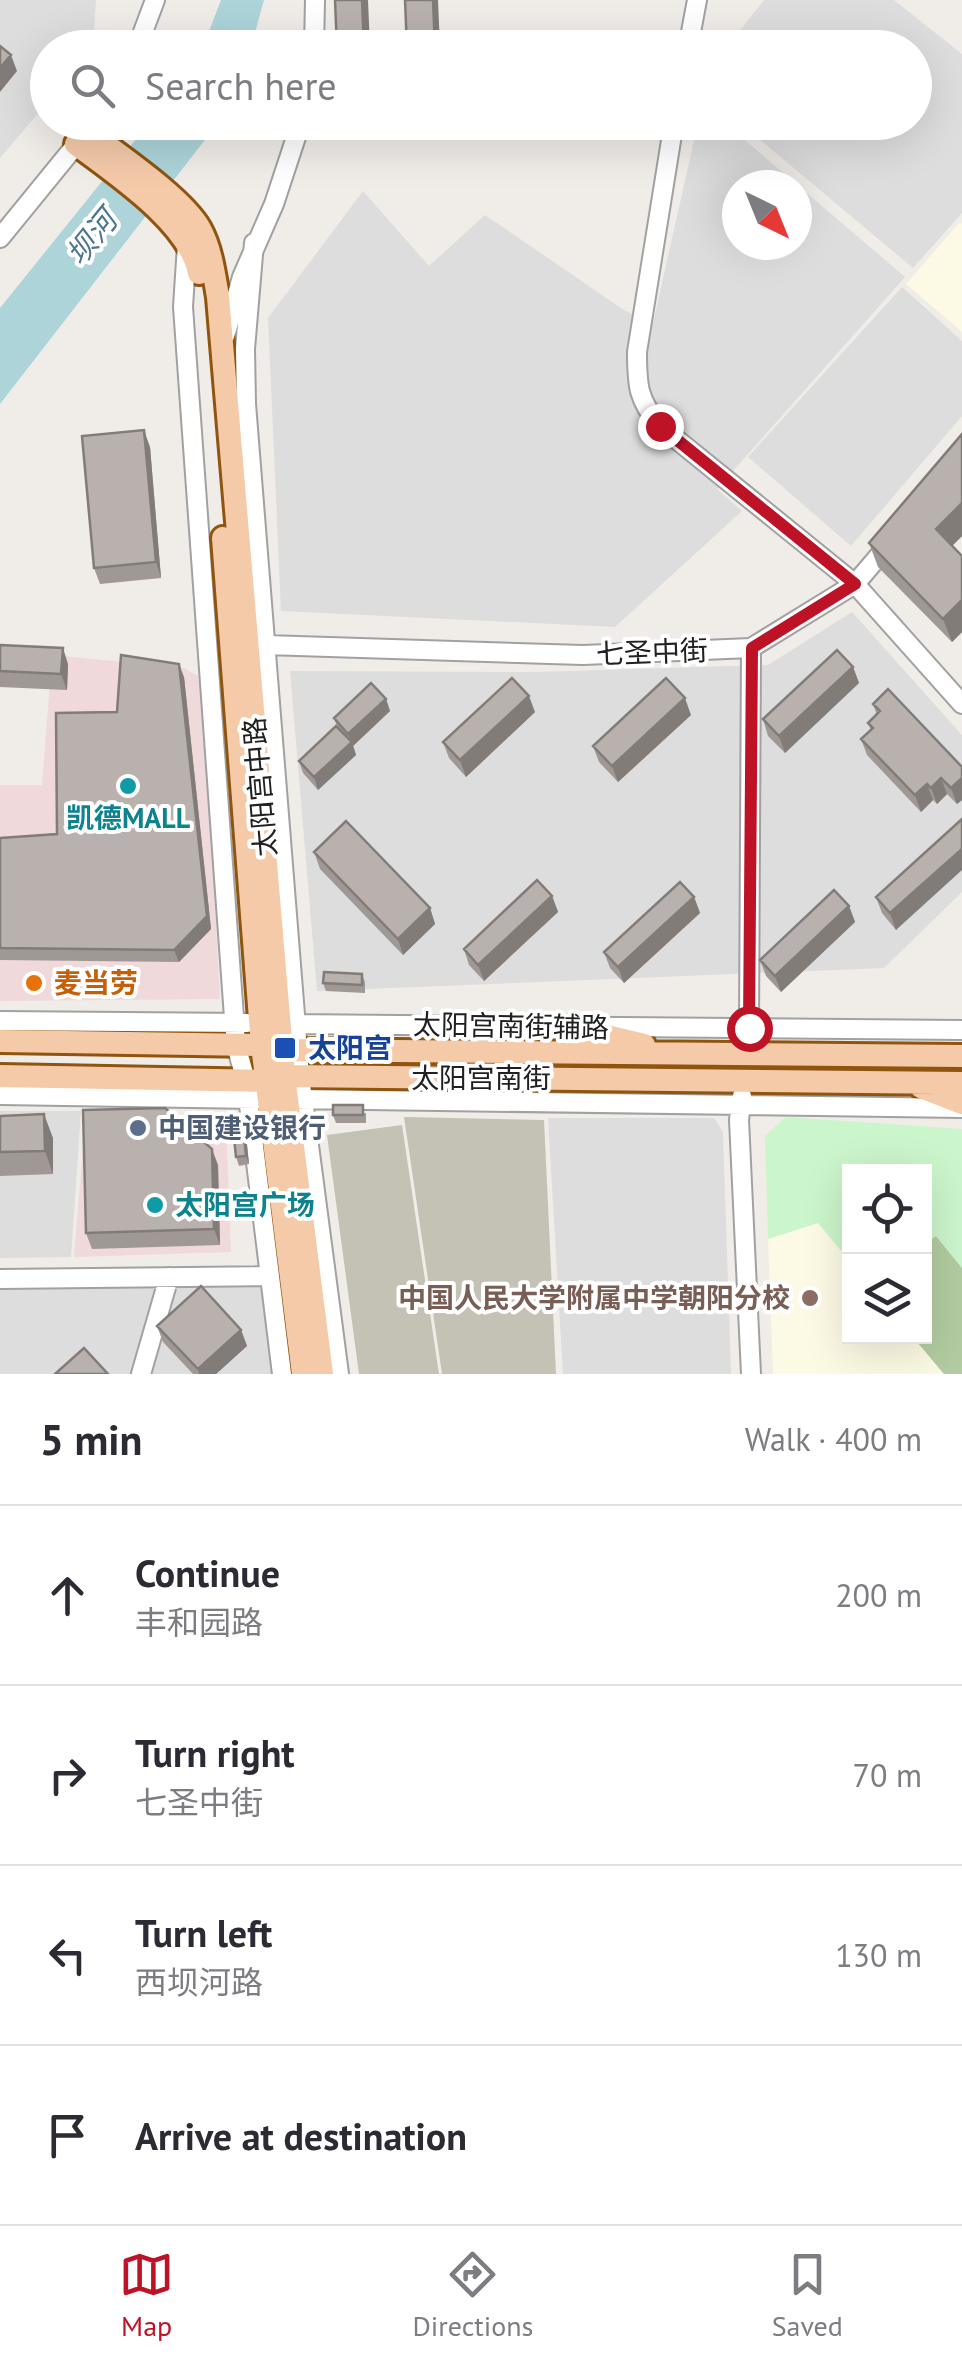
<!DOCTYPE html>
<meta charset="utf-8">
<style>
body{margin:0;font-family:"PT Sans","Noto Sans SC",sans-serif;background:#f7f7f7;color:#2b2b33}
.controls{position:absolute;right:30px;bottom:30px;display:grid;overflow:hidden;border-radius:0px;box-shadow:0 10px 40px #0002}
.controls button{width:90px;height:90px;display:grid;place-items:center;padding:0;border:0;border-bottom:2px solid #e1e1e2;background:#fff;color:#2b2b33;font:50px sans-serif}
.compass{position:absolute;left:722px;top:170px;width:90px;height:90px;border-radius:50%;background:#fff;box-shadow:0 10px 40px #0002;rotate:137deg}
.stop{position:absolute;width:30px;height:30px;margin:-22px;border:8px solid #be1327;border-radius:50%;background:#fff}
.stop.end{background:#be1327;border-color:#fff;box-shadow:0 2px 10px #0008}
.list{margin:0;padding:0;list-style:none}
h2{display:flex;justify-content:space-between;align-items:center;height:130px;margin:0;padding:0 40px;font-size:42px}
h2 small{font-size:32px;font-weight:400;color:#7c7c81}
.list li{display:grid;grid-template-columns:65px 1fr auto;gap:30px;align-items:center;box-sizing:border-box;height:180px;padding:0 40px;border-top:2px solid #e1e1e2}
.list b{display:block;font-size:38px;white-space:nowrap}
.list p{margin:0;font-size:32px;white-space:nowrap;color:#7c7c81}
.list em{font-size:32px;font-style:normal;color:#7c7c81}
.icon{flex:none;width:55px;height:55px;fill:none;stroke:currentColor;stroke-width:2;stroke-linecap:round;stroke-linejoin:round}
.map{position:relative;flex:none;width:962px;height:1374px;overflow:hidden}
.search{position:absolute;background:#fff;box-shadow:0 10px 40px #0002;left:30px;right:30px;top:30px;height:110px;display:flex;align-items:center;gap:25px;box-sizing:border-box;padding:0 35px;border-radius:55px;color:#7c7c81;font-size:38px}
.sheet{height:850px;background:#fff}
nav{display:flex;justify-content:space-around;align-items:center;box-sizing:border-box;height:140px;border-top:2px solid #e1e1e2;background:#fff;font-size:28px;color:#7c7c81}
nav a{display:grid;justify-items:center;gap:5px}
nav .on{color:#be1327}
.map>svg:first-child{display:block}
.residential{fill:#dedddd;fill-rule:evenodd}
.commercial{fill:#efd9db}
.education{fill:#fcf9e4}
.construction{fill:#c4c2b4}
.forest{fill:#b2cba0}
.park{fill:#cbf5ca}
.water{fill:#acd4d9}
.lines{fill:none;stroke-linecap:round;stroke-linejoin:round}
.minor-casing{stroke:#a1a1a1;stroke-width:22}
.major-casing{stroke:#8f540e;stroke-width:28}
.minor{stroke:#fff;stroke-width:18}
.major{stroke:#f4caa9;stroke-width:22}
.wall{fill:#9f9895}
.shaded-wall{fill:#827c79}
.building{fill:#b9b1ad;stroke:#827c79;stroke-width:2.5}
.route{stroke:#be1327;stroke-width:12}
.culture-dot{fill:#0f9aa8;stroke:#fff;stroke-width:4}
.food-dot{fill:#e8710a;stroke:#fff;stroke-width:4}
.transit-dot{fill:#1a4fb4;stroke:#fff;stroke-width:4}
.service-dot{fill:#5c6f8a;stroke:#fff;stroke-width:4}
.education-dot{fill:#8d6e63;stroke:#fff;stroke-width:4}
.labels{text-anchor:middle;stroke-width:8;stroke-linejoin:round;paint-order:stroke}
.street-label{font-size:28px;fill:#202020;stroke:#fff}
.culture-label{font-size:28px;font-weight:bold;fill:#0d838f;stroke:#fff}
.food-label{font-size:28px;font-weight:bold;fill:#c56008;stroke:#fff;text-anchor:start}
.transit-label{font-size:28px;font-weight:bold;fill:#164399;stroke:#fff;text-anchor:start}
.service-label{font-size:28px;font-weight:bold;fill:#4e5e75;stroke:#fff;text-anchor:start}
.education-label{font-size:28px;font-weight:bold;fill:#785e54;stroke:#fff;text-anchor:end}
.water-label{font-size:30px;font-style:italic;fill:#4b7691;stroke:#fff}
</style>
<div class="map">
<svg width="962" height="1374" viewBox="0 0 962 1374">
<rect width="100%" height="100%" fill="#f0ece8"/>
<!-- residential -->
<path class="residential" d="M0 0H96L93 47 48 48 47 103 0 158Z
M764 0H894L962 54V213L913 268 740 123 914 122V48L727 47Z
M698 123H725L905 277 717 489 742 511 615 627 281 611 268 318 363 191 429 266 485 215 624 310 653 323ZM737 185H797V245H737Z
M902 287 962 341V416L851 546 748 457Z
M852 612 962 735V892L884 968 317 991 290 671 536 672 768 665Z
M0 1111H81L71 1257 0 1258Z
M548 1118H714L723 1132 731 1374H563Z
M0 1284H262L273 1374H0Z"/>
<!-- commercial -->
<path class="commercial" d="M52 655 184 668 203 679 220 999 0 1001V785H42Z
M86 1111 226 1122 231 1252 74 1257Z"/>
<!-- education -->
<path class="education" d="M960 222 962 224V332L906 284Z
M818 1223 849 1260 850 1336 913 1337 944 1374H773L768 1239Z"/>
<!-- construction -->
<path class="construction" d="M404 1117 544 1120 556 1374H442Z
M402 1125 439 1374H359L327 1135Z"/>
<!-- forest -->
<path class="forest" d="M936 1236 962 1268V1374H944L913 1337 924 1336 925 1243Z"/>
<!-- park -->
<path class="park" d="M786 1117 962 1129V1268L936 1236 925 1243 924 1172H850L849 1260 818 1223 768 1239 765 1136Z"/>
<!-- water -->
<path class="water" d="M221 0H264L251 47H203Z
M149 123H218L0 404V308Z"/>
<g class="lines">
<defs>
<path id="minor" d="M137 48 155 0
M314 48 315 0
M688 48 697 0
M674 122 637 352C637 386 638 400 660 426L855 584 962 704
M0 238 84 135
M254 243 245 349 246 404 300 1077 339 1374
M187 245 183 307 236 1045 246 1081 282 1374
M225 336 242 277 274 204 301 122
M266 645 583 655 751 648 855 584 890 543
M0 1021 247 1023
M288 1024 962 1030
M749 1028 751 648
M0 1095 259 1099
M742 1096 739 1120 751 1374
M295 1099 962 1108
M0 1279 269 1276
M141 1374 169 1277"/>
<path id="major" d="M87 131C117 154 183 198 200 229 211 249 214 274 218 297L284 1076 322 1374
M76 144C116 174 190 223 199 273
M223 538 262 1045 303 1374
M569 1027 644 1045
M0 1041 262 1045 282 1050 962 1056
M0 1076 266 1081 284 1076 962 1083
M921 1087 962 1103"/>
</defs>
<!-- minor casing -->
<use href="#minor" class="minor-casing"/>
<!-- major casing -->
<use href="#major" class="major-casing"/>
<!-- minor -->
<use href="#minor" class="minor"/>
<!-- major -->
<use href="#major" class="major"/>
</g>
<!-- wall -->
<path class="wall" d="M962 434V536L952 546 962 556V632L952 642 878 567 869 543Z
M150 447 161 578 100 584 94 568Z
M0 645 68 664 67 690 0 687Z
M853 667 859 683 785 753 768 736 763 719Z
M184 677 211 929 179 962 0 960V838L57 834 117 712Z
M386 699 390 711 353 746 356 755 318 790 303 773 299 761 337 726 334 718Z
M873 704 962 767V800L957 804 947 794 937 804 933 800 921 812 867 755 861 739 871 730 868 723 877 715Z
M535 712 466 777 449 758 443 742Z
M691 715 618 782 599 762 593 746Z
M962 819 896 930 882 913 876 897Z
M314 852 430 908 435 924 403 955 320 869Z
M552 896 558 912 484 981 469 965 464 949Z
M694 897 700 913 624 983 610 968 604 952Z
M849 906 855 922 781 992 766 976 760 960Z
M362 974 365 982V993L326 991 323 983Z
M366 1113V1123H336L333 1115Z
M0 1116 53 1138V1174L0 1176Z
M243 1127 246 1135 249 1164 239 1166 236 1157Z
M218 1165 220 1245 92 1249 86 1233Z
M157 1326 241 1330 247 1346 216 1374H193L163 1342Z"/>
<!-- shaded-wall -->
<path class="shaded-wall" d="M362 0H368L370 48H364Z
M433 0H438L440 48H435Z
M11 55 17 71 0 92V68Z
M144 430 150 447 161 578 156 562Z
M962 503V536L945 553 936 529Z
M962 600V632L952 642 943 619Z
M63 648 68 664 67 690 61 674Z
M179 664 184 677 211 929 179 962 174 950Z
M853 667 859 683 785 753 779 736Z
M529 696 535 712 466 777 460 760Z
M685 698 691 715 618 782 612 766Z
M386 699 390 711 353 746 348 734Z
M352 742 356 755 318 790 314 777Z
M941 778 947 794 937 804 931 788Z
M962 778V800L957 804 951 788Z
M927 784 933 800 921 812 915 795Z
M962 849V870L896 930 890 913Z
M552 896 558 912 484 981 478 965Z
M694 897 700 913 624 983 618 967Z
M849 906 855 922 781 992 775 976Z
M430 908 435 924 403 955 398 939Z
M44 1114 53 1138V1174L45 1151Z
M243 1127 246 1135 249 1164 246 1156Z
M212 1149 218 1165 220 1245 214 1229Z
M241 1330 247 1346 216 1374H199L198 1369Z"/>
<!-- building -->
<path class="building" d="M335 0H362L364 48H337Z
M405 0H433L435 48H407Z
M0 46 11 55 0 68Z
M144 430 156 562 94 568 82 436Z
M962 434V503L936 529 962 556V600L943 619 869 543Z
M0 645 63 648 61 674 0 671Z
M837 650 853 667 779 736 763 719Z
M121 655 179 664 207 916 174 950 0 948V838L57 834 56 713 117 712Z
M512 678 529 696 460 760 443 742Z
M666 678 685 698 612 766 593 746Z
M371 683 386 699 348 734 334 718Z
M888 689 962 767V778L951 788 941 778 931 788 927 784 915 795 861 739 873 728 868 723 880 711 873 704Z
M336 726 352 742 314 777 299 761Z
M962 819V849L890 913 876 897Z
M346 821 430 908 398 939 314 852Z
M537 880 552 896 478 965 464 949Z
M680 882 694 897 618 967 604 952Z
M834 890 849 906 775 976 760 960Z
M324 972 362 974V985L323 983Z
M333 1105H363V1115H333Z
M165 1108 212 1149 214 1229 86 1233 83 1110Z
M44 1114 45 1151 0 1152V1116Z
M243 1127 246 1156 236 1157 233 1128Z
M201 1286 241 1330 198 1369 157 1326Z
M84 1348 108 1374H55Z"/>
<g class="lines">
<!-- route -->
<path class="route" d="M660 426 855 584 752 648 749 1028"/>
</g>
<!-- markers -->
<g class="culture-dot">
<circle cx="128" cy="786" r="10"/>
<circle cx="155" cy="1205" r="10"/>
</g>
<circle class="food-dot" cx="34" cy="983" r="10"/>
<rect class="transit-dot" x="273" y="1036" width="24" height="24" rx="5"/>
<circle class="service-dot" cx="138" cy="1128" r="10"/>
<circle class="education-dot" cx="810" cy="1298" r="10"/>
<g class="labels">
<!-- street labels -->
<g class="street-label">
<text transform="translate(652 652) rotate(-2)" y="10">七圣中街</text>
<text transform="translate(260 787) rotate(-95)" y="10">太阳宫中路</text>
<text transform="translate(511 1026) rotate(1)" y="10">太阳宫南街辅路</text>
<text x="481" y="1088">太阳宫南街</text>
</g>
<!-- culture labels -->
<g class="culture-label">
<text x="128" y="828">凯德MALL</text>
<text x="175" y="1215" text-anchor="start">太阳宫广场</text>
</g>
<!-- food labels -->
<g class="food-label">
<text x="54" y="993">麦当劳</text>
</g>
<!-- transit labels -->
<g class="transit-label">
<text x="308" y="1058">太阳宫</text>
</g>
<!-- service labels -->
<g class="service-label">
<text x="158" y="1138">中国建设银行</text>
</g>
<!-- education labels -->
<g class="education-label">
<text x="790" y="1308">中国人民大学附属中学朝阳分校</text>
</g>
<!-- water labels -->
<g class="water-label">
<text transform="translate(92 238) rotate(-51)" y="10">坝河</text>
</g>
</g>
</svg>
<div class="controls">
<button><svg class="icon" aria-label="locate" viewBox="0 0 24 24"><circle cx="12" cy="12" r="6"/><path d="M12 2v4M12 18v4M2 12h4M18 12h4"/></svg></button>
<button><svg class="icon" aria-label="layers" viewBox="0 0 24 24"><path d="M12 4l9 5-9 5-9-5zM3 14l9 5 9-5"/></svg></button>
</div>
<svg class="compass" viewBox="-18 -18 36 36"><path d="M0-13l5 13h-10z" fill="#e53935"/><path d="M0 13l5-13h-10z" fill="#7c7c81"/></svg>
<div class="stop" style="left:749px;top:1028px"></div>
<div class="stop end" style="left:660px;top:426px"></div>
<div class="search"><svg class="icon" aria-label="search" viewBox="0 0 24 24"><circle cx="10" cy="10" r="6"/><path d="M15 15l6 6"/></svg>Search here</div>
</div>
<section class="sheet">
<h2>5 min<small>Walk · 400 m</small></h2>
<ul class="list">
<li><svg class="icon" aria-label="ahead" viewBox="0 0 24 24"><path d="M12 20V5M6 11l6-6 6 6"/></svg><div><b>Continue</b><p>丰和园路</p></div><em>200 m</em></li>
<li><svg class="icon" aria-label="right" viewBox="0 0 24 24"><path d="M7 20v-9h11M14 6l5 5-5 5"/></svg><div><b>Turn right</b><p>七圣中街</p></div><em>70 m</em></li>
<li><svg class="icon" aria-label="left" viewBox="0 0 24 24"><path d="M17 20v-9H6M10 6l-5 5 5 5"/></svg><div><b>Turn left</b><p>西坝河路</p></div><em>130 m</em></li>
<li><svg class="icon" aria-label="arrive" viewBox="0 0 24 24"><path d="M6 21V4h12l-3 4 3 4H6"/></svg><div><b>Arrive at destination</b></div></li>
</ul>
</section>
<nav>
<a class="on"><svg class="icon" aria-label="map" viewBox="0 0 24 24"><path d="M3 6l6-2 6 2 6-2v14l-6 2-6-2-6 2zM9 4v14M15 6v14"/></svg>Map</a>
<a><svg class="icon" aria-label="directions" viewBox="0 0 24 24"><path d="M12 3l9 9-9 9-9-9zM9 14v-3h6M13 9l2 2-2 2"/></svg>Directions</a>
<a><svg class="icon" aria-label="saved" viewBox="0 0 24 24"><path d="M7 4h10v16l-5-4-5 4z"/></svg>Saved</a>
</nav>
